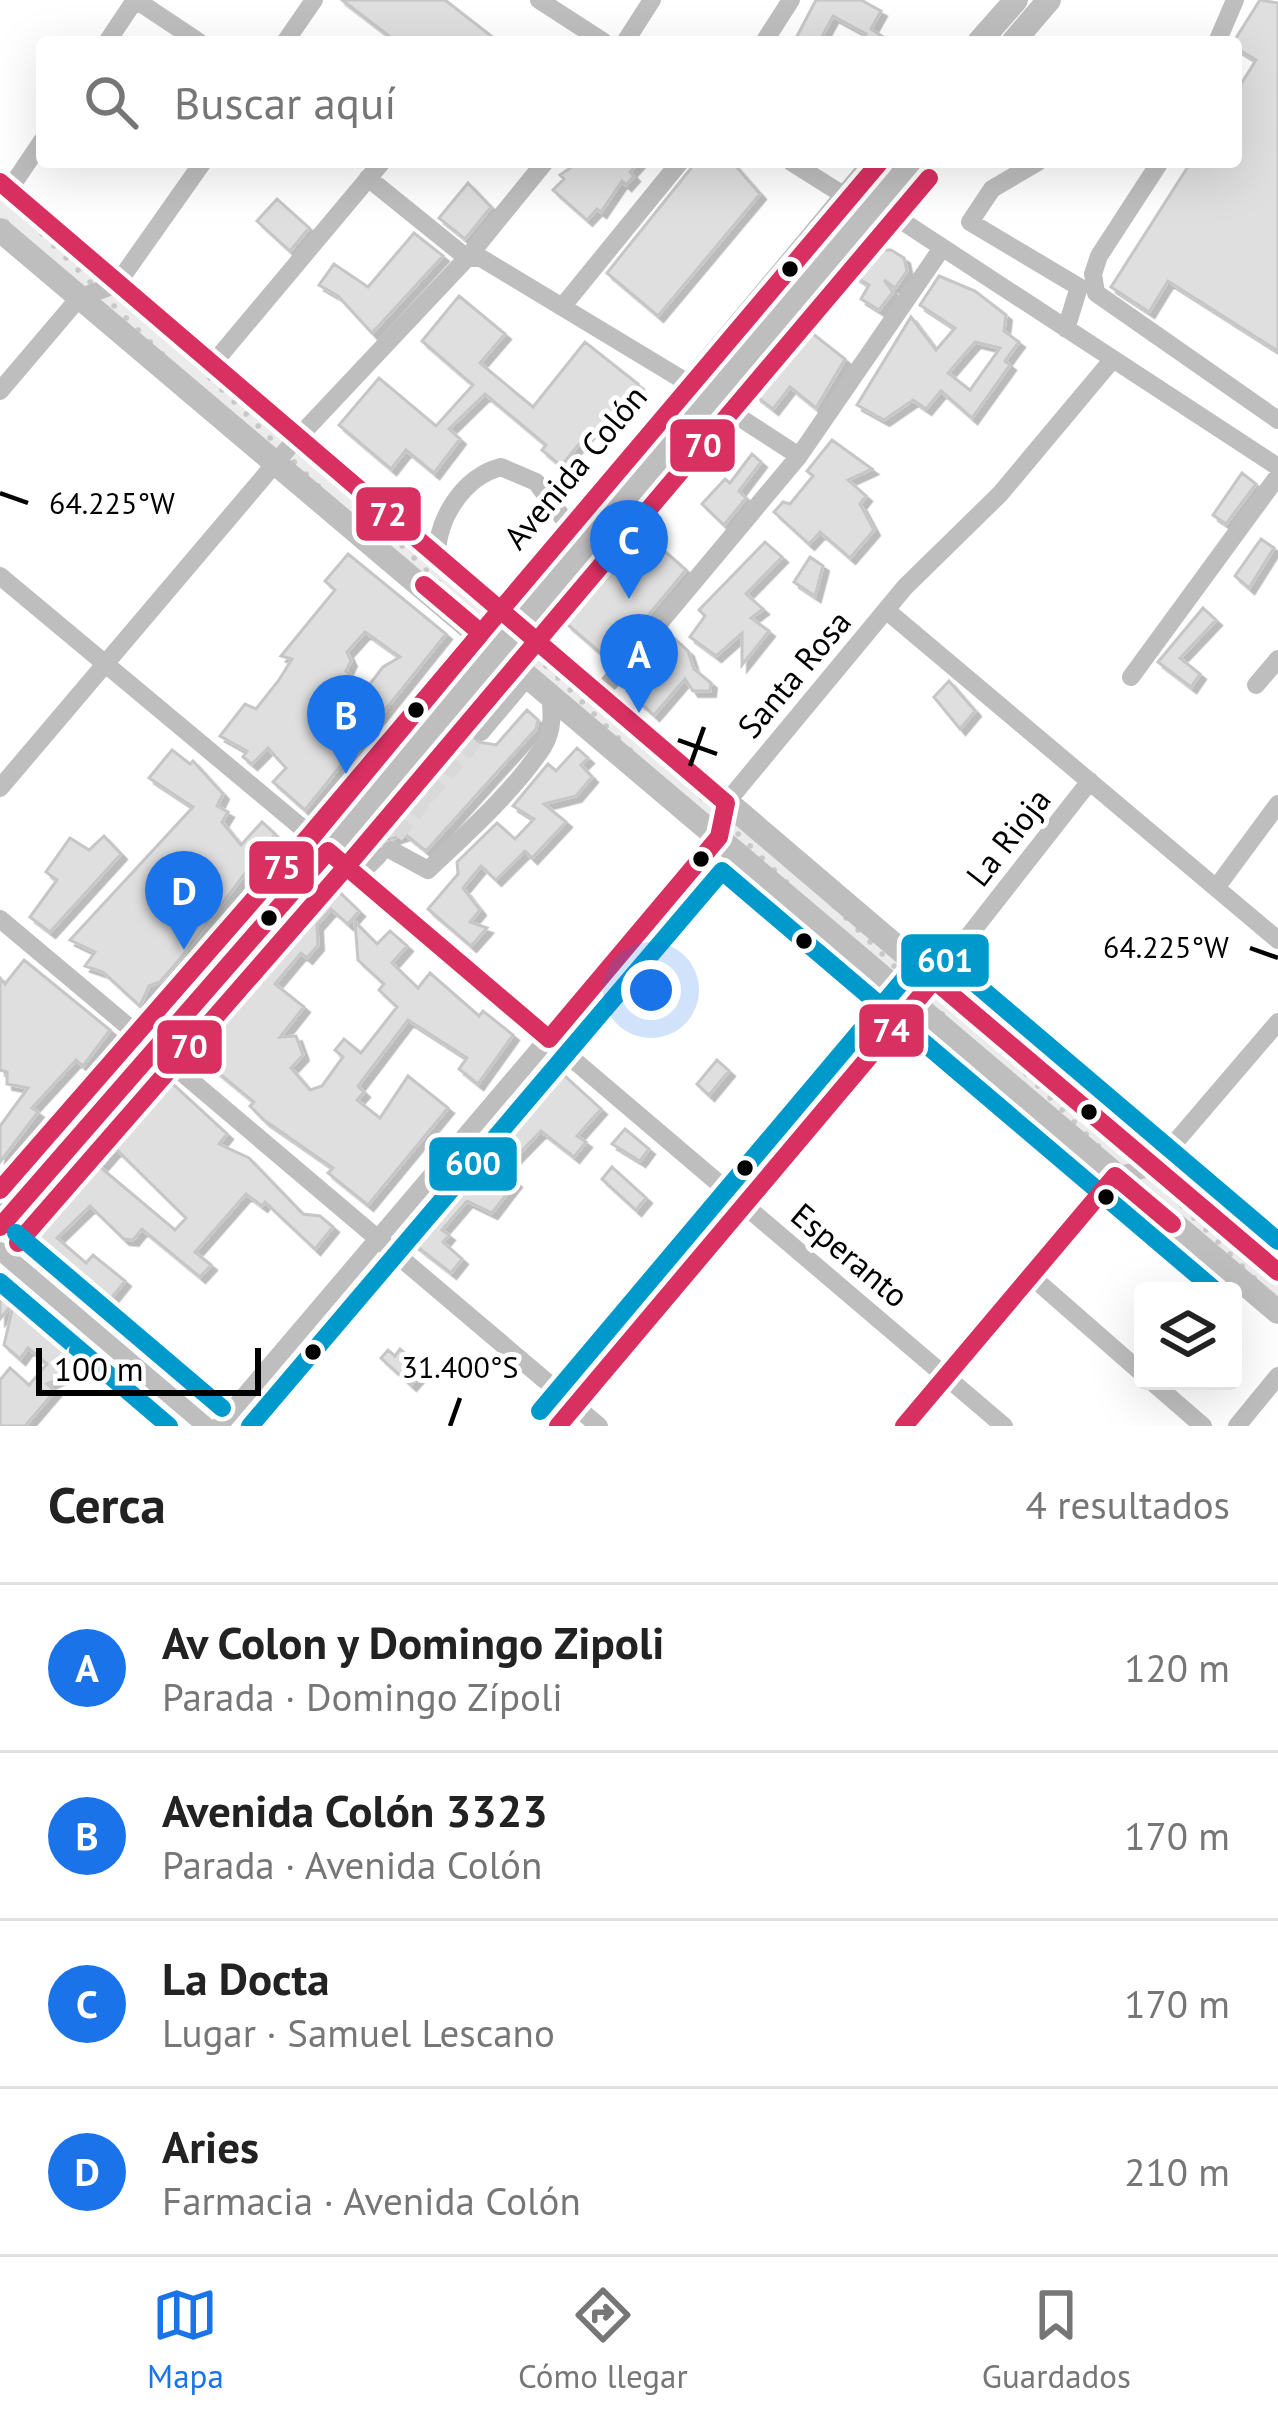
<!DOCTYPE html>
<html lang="es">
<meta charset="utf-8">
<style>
body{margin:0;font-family:"PT Sans",sans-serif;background:#f2f2f2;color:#222}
.controls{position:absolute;right:36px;bottom:36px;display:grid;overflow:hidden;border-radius:12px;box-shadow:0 12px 48px #0002}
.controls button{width:108px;height:108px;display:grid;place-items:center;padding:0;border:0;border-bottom:3px solid #e0e0e0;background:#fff;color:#222;font:60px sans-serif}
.scale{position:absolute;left:36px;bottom:30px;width:225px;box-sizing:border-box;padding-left:12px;border:6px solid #000;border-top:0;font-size:33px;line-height:42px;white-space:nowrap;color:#000;-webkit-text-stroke:9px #fff;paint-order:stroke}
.you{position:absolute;left:651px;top:990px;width:42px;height:42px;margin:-30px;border:9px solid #fff;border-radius:50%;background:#1a73e8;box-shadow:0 0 0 18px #1a73e833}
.badge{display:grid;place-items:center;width:78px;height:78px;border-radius:50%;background:#1a73e8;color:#fff;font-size:39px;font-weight:700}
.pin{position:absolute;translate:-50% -99px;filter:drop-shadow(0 3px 6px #0008)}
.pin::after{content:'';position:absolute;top:63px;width:42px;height:36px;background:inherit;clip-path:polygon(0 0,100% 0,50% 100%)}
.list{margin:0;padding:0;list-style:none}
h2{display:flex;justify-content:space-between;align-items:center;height:156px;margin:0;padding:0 48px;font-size:51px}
h2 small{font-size:39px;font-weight:400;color:#767676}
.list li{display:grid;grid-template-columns:78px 1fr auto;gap:36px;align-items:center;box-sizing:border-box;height:168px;padding:0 48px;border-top:3px solid #e0e0e0}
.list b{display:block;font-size:45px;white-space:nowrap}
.list p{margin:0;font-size:39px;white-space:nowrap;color:#767676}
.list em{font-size:39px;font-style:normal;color:#767676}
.icon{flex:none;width:66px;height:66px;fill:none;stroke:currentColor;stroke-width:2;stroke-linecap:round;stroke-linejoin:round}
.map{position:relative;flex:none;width:1278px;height:1426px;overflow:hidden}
.search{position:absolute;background:#fff;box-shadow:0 12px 48px #0002;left:36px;right:36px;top:36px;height:132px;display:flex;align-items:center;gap:30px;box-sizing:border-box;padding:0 42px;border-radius:12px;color:#767676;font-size:45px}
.sheet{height:828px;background:#fff}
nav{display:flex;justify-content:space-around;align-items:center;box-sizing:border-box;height:168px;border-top:3px solid #e0e0e0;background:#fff;font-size:33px;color:#767676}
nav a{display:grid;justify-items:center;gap:6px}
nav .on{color:#1a73e8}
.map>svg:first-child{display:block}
.park{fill:url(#park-dots)}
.building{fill:#dfdfdf;stroke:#c6c6c6;stroke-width:3;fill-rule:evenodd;filter:url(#shadow)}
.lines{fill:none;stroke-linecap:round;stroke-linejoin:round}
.minor-tunnel{stroke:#d9d9d9;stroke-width:18;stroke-dasharray:18 9;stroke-linecap:butt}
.minor{stroke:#bebebe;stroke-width:18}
.major{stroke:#bebebe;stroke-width:24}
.bus-1-casing{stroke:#fff;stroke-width:27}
.bus-2-casing{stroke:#fff;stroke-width:27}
.bus-3-casing{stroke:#fff;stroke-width:27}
.bus-4-casing{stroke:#fff;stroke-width:27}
.bus-5-casing{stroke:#fff;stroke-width:27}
.bus-6-casing{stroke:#fff;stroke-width:27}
.bus-1{stroke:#d93062;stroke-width:18}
.bus-2{stroke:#d93062;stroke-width:18}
.bus-3{stroke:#d93062;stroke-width:18}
.bus-4{stroke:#0099cb;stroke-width:18}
.bus-5{stroke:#d93062;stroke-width:18}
.bus-6{stroke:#0099cb;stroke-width:18}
.ticks{fill:none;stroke:#000;stroke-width:4.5}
.bus-dot{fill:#000;stroke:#fff;stroke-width:4.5}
.labels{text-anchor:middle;stroke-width:10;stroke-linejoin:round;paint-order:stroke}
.street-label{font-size:33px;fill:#000;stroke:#fff}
.ticks-label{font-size:30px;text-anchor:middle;fill:#000;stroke:#fff;stroke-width:10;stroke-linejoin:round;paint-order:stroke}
.line-badge{stroke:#fff;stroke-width:4.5}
.badge-label{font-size:33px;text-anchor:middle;font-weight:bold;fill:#fff}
</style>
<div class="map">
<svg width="1278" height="1426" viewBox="0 0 1278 1426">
<defs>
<pattern id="park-dots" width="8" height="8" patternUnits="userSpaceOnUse" patternTransform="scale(3)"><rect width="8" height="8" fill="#ebebeb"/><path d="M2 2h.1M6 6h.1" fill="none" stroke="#c8c8c8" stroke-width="1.8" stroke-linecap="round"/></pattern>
<filter id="shadow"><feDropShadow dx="5.5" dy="5.5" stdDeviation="0" flood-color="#0004"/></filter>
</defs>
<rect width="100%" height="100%" fill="#fff"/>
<!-- park -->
<path class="park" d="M0 182 500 609 481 633 0 230Z
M517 623 1278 1272V1312L497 647Z"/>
<!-- building -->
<path class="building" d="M342 0H445L499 42H397Z
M816 0H861L881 11 871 29 891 42H860L866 34 833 16 819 42H794Z
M1260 0 1278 3V351L1168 281 1149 312 1111 287 1191 162H1236V92L1256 60 1236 48V38Z
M579 162H639L630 172 634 176 626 185 622 181 601 212 597 209 587 220 553 190 564 179 560 175Z
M696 162H732L760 194 658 316 607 273Z
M468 183 491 207 465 239 439 218Z
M277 199 309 228 290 251 257 221Z
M414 233 443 256 372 333 338 296 319 285 334 264 368 287Z
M872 250H891L904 258 907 271 895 288 884 280 893 292 879 310 861 299 869 285 855 276Z
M939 276 975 291 1006 315 1004 331 1019 342 1005 361 1010 365 972 418 941 391 926 409 913 400 884 420 857 405 911 317 936 350 955 328 920 305ZM975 342 1000 348 970 390 948 373Z
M459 296 505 334 480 363 533 407 585 342 638 384 597 435 590 431 561 466 542 450 546 445 485 394 449 429 460 439 434 473 406 450 391 469 339 425 379 378 436 426 473 385 422 341Z
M808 330 845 359 816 408 790 387 773 409 756 396Z
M832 440 872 469 848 480 866 496 860 504 874 530 850 558 820 532 809 544 774 512 783 502 790 504 813 476 807 471Z
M752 454 761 462 739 491 746 498 724 525 702 504 725 479 730 483Z
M1242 473 1256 484 1226 524 1213 515Z
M645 534 686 570 610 661 567 624Z
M1261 539 1274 548 1249 588 1235 576Z
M765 542 782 557 746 594 763 609 751 618 769 631 742 665V633L716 656 690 637 705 616 699 610Z
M348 554 446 634 305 810 273 782 286 768 268 748 252 764 243 757 247 751 220 736 245 704 256 709 279 680 292 659 281 656 335 590 325 581ZM365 632 400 657 383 667 367 688 346 671 351 661 347 652Z
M810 557 823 566 815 596 794 582Z
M1203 608 1216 620 1180 658 1200 674 1191 687 1158 662Z
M675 639 688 651 694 669 711 683 710 691H693L685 679 654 715 627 691Z
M949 681 975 711 960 729 934 697Z
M527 710 538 720 536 729 426 851 405 834 368 847 359 840 463 717 471 723 472 741 496 745Z
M577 748 588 758 581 765 592 777 576 796 544 804 566 822 532 858 525 851 496 880 481 866 463 888 480 910 470 922 487 928 471 946 428 909 458 874 457 862 497 823 515 839 534 819 513 806 548 764 556 771Z
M172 750 190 764 193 761 223 794 217 806 228 812 222 822 241 845 262 822 275 834 184 954 160 982 149 986 140 1006 103 972 85 966 95 952 70 940 193 807 149 778Z
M104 836 121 854 50 932 30 917 57 880 46 872 70 838 89 850Z
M326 879 359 911 348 924 331 909 317 925 318 945 307 958 301 953 275 984 304 1007 280 1037 296 1036 303 1055 291 1068 310 1090 322 1086 343 1057 335 1050 344 1039 361 1053 397 1007 379 990 384 984 358 960 355 922 377 944 390 931 407 946 392 963 418 988 430 973 479 1016 483 1011 513 1035 478 1084 459 1069 467 1058 408 1020 358 1086 364 1092 357 1100 380 1118 408 1076 448 1108 368 1205 328 1173 333 1168 264 1120 250 1106 254 1102 182 1043Z
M24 960 110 1030 83 1066 76 1060 32 1108 38 1112 0 1162V1126L28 1088 7 1084V1072L0 1070V978L5 984Z
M717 1060 729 1071 709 1095 697 1084Z
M555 1067 601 1109 577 1136 586 1142 574 1157 541 1131 503 1170 516 1182 492 1213 467 1201 442 1230 449 1235 443 1242 462 1259 451 1273 406 1238Z
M156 1075H163L227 1134 219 1144 249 1158 303 1214 320 1216 333 1227 315 1249 265 1202 262 1206 246 1194 195 1252 211 1265 200 1277 142 1229 133 1240 124 1239 90 1206 57 1238 86 1263 93 1255 125 1281 101 1311 19 1244ZM116 1149 186 1218 175 1230 100 1167Z
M625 1129 649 1149 640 1161 612 1144Z
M612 1167 646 1198 636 1210 602 1179Z
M0 1289 18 1305 23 1299 50 1319 44 1326 73 1350 77 1345 90 1356 77 1371 47 1384 55 1391 25 1426H0V1380L10 1368 29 1385 47 1364 28 1348 20 1359 4 1345 14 1302 0 1319Z
M400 1349 413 1361 408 1367 419 1376 411 1385 381 1358 388 1350 395 1356Z"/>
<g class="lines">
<!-- minor-tunnel -->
<path class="minor-tunnel" d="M407 776 428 794 481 732
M366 828 391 850
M378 856 428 794"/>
<!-- minor -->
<path class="minor" d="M136 0 199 42
M539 0 604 42
M107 42 135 0
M285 42 314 0
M625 42 652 0
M764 42 791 0
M1217 42 1235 0
M791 162 845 196 876 204 1278 467
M1038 162 992 189 970 222 1079 287 1066 329
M1160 162 1099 256 1093 274 1096 293 1278 420
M368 178 467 258H481L688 383
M9 190 42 141
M562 307 680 162
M211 366 382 162
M0 391 79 298 117 284 203 162
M711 399 799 456
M437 556C437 519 463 477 501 467L536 482 569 526
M0 576 313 837
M886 610 1278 940
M1131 677 1278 476
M1256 685 1278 659
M600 694 799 456 942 248
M481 732 529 675
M0 788 290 446 467 258 545 162
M391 850 428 870C466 834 514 791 543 747 554 730 552 711 550 692
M328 851 1004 1426
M358 876 378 856
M1216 888 1278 804
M0 919 142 1038
M155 1050 599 1426
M0 1251 206 1426
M1031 1276 1143 1374
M1151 1381 1203 1426
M219 1426 719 837 726 803 905 587 1000 494 1113 359
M558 1426 934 980 1090 781
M904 1426 1115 1176 1154 1167 1278 1022
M1237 1426 1278 1376"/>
<!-- major -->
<path class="major" d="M979 42 1016 0
M1013 42 1049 0
M0 182 1278 1272
M0 230 1278 1312
M0 1198 313 837 875 162
M0 1227 328 851 911 162"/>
<defs>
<path id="bus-1" d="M0 182 726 803 719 837 549 1039 328 851 0 1227
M283 872 481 633 424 585"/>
<path id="bus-2" d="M18 1243 346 867 929 178"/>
<path id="bus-3" d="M0 1190 310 835 880 162"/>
<path id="bus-4" d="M0 1282 169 1426
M250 1426 722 871 1216 1291"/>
<path id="bus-5" d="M558 1426 934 980 1278 1272
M904 1426 1115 1176 1172 1224"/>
<path id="bus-6" d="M16 1233 222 1408
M540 1411 916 965 930 956 950 962 1278 1241"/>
</defs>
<!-- bus-1 casing -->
<use href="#bus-1" class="bus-1-casing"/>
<!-- bus-2 casing -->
<use href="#bus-2" class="bus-2-casing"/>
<!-- bus-3 casing -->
<use href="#bus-3" class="bus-3-casing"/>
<!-- bus-4 casing -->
<use href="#bus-4" class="bus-4-casing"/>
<!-- bus-5 casing -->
<use href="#bus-5" class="bus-5-casing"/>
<!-- bus-6 casing -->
<use href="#bus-6" class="bus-6-casing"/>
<!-- bus-1 -->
<use href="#bus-1" class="bus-1"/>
<!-- bus-2 -->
<use href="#bus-2" class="bus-2"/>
<!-- bus-3 -->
<use href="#bus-3" class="bus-3"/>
<!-- bus-4 -->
<use href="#bus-4" class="bus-4"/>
<!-- bus-5 -->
<use href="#bus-5" class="bus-5"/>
<!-- bus-6 -->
<use href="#bus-6" class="bus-6"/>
</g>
<!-- ticks -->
<path class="ticks" d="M0 493 28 503M678 740 717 754M690 766 704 727M1250 948 1278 958M450 1426 460 1398"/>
<!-- markers -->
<g class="bus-dot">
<circle cx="790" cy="269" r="10"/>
<circle cx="416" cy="710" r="10"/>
<circle cx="701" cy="859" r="10"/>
<circle cx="269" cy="918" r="10"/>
<circle cx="804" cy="941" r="10"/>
<circle cx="1089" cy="1112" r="10"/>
<circle cx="745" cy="1168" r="10"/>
<circle cx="1106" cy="1197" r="10"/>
<circle cx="313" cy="1352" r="10"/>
</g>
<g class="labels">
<!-- street labels -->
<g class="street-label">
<text transform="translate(575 467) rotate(-50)" y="12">Avenida Colón</text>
<text transform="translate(794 674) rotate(-50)" y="12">Santa Rosa</text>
<text transform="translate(1008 837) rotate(-52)" y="12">La Rioja</text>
<text transform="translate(850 1255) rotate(40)" y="12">Esperanto</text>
</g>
</g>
<g class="ticks-label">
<text x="112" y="514">64.225°W</text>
<text x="1166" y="958">64.225°W</text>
<text x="460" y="1378">31.400°S</text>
</g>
<g class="line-badge">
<rect x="668" y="417" width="69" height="57" rx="12" fill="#d93062"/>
<rect x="354" y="485" width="69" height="58" rx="12" fill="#d93062"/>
<rect x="247" y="839" width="69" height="57" rx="12" fill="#d93062"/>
<rect x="899" y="932" width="92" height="57" rx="12" fill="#0099cb"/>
<rect x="857" y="1002" width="69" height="57" rx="12" fill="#d93062"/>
<rect x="155" y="1018" width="69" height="58" rx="12" fill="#d93062"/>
<rect x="427" y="1135" width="92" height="58" rx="12" fill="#0099cb"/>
</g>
<g class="badge-label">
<text x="703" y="457">70</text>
<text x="388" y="526">72</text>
<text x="282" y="879">75</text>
<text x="945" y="972">601</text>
<text x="891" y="1042">74</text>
<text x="189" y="1058">70</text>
<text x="473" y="1175">600</text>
</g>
</svg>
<div class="controls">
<button><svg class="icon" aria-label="layers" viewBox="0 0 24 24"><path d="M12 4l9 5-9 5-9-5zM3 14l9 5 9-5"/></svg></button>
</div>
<div class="scale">100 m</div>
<div class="you"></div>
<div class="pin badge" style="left:639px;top:713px">A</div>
<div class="pin badge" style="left:346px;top:774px">B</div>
<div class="pin badge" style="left:629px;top:599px">C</div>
<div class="pin badge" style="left:184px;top:950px">D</div>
<div class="search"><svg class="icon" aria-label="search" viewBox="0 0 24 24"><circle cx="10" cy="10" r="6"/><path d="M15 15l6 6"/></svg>Buscar aquí</div>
</div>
<section class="sheet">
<h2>Cerca<small>4 resultados</small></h2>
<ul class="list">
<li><span class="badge">A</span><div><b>Av Colon y Domingo Zipoli</b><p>Parada · Domingo Zípoli</p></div><em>120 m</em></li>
<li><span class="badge">B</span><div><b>Avenida Colón 3323</b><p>Parada · Avenida Colón</p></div><em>170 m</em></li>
<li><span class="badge">C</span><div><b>La Docta</b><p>Lugar · Samuel Lescano</p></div><em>170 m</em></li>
<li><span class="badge">D</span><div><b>Aries</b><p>Farmacia · Avenida Colón</p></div><em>210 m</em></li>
</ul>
</section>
<nav>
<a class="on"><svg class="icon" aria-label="map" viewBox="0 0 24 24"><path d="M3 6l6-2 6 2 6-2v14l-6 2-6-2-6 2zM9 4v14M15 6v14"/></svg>Mapa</a>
<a><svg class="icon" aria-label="directions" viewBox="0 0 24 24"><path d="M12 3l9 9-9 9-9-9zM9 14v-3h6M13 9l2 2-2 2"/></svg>Cómo llegar</a>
<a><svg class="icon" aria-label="saved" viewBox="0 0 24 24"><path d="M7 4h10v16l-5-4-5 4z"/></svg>Guardados</a>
</nav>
